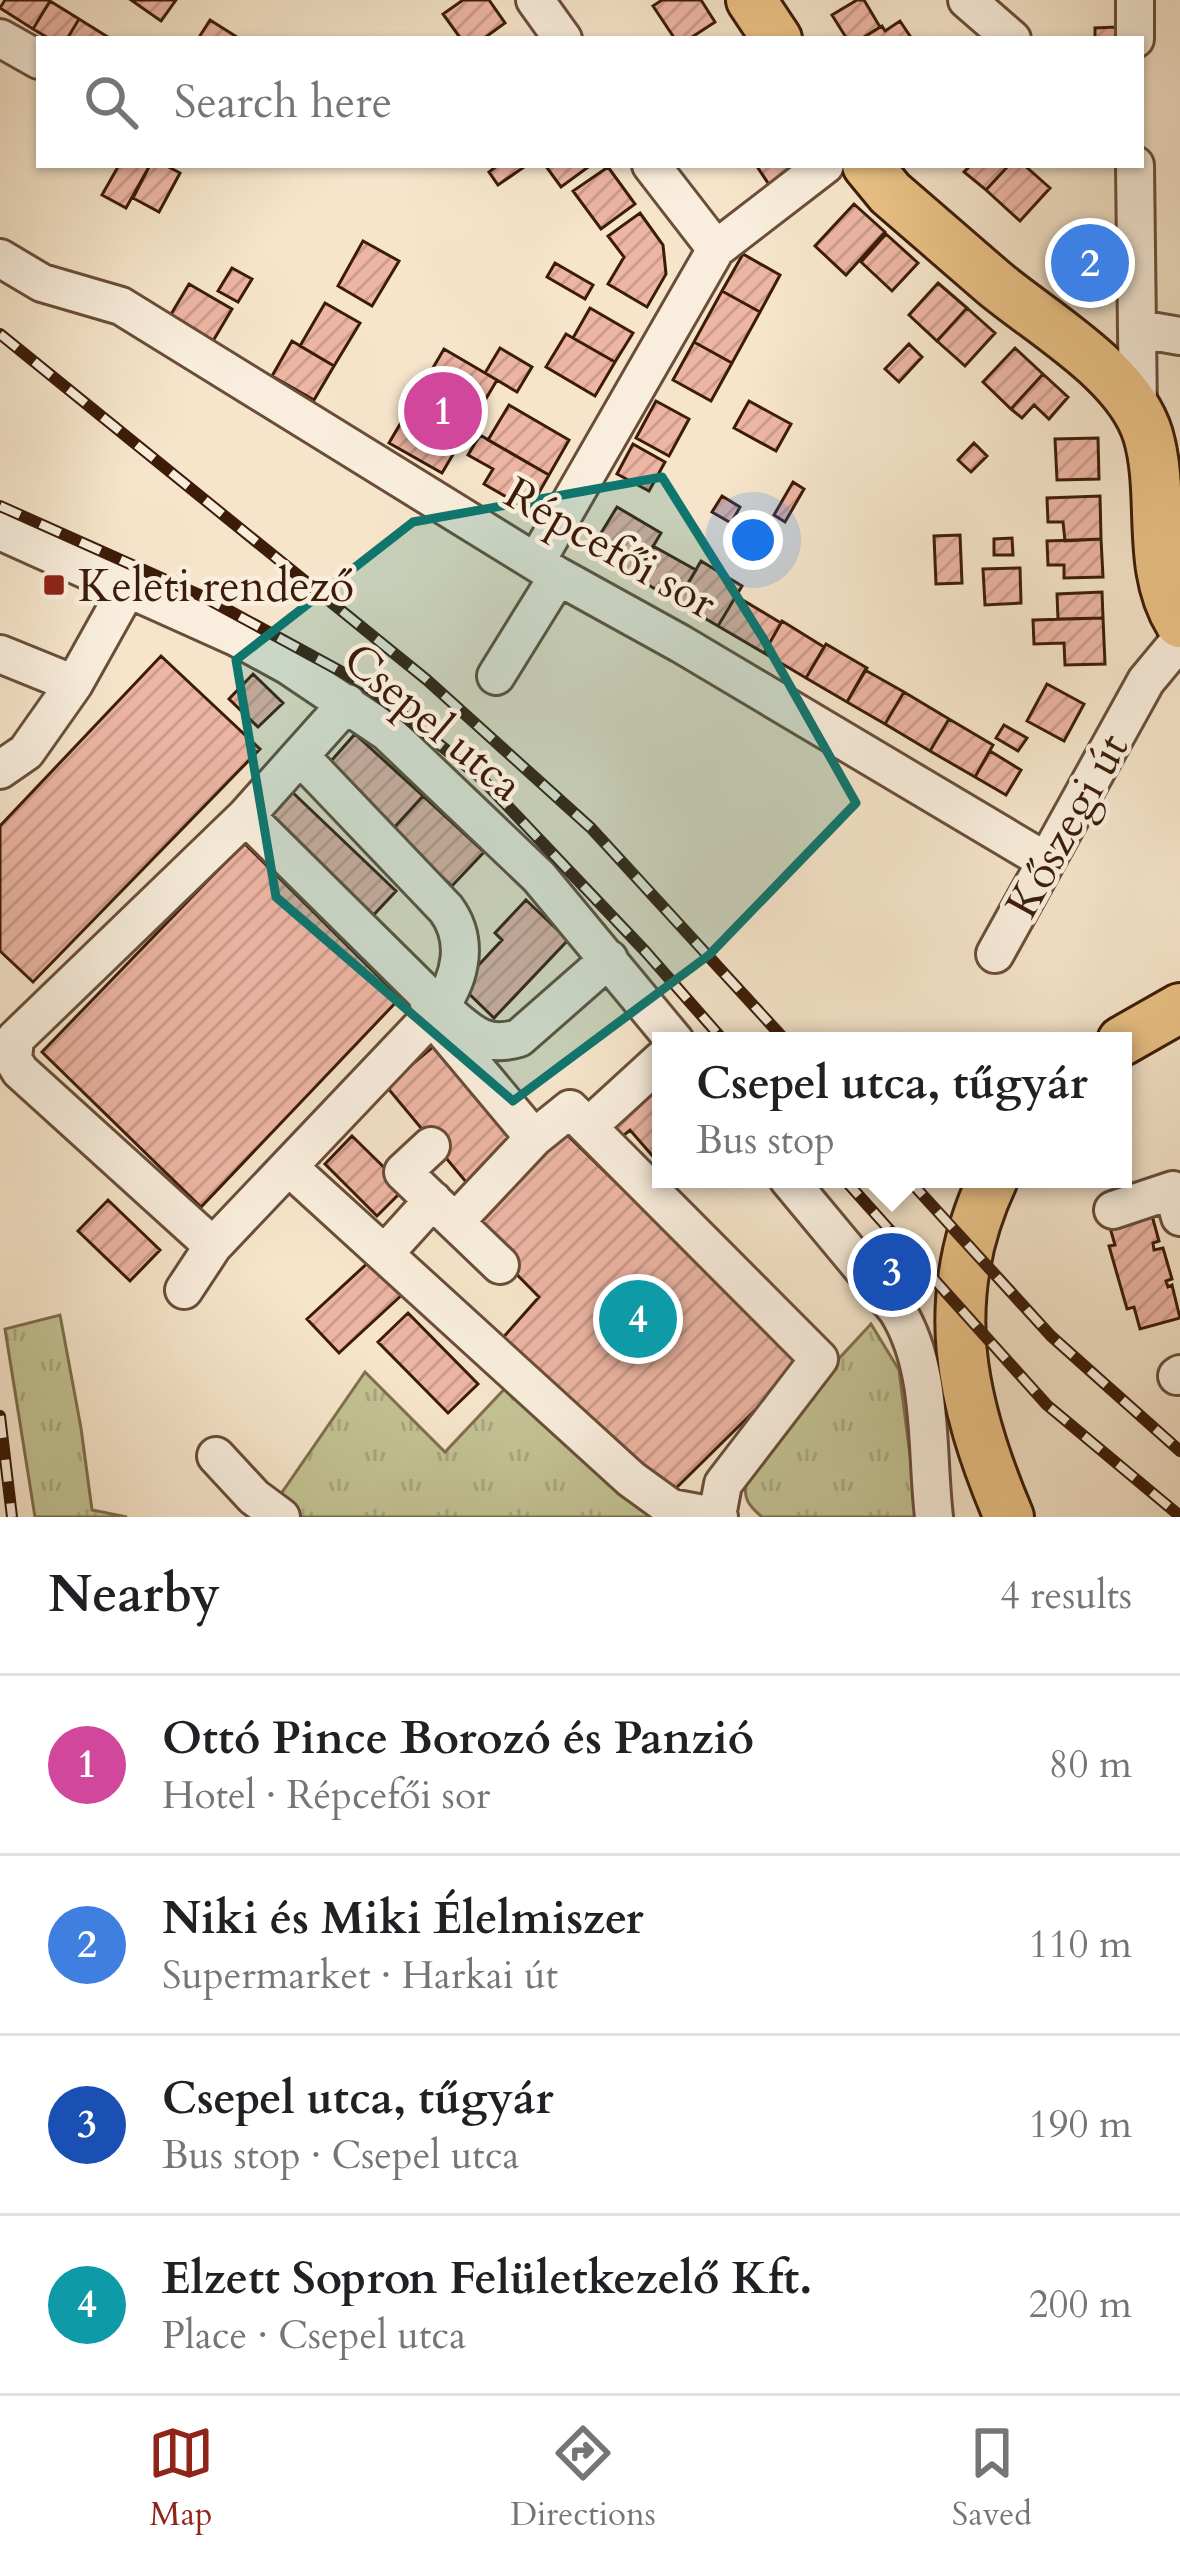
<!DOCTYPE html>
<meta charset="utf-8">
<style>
body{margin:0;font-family:Cardo,serif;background:#f6f6f6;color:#202124}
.you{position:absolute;left:753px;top:540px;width:42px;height:42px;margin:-30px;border:9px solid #fff;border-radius:50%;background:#1a73e8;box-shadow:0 0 0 18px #1a73e833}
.badge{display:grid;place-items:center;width:78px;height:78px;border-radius:50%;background:#8f2418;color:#fff;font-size:39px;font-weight:700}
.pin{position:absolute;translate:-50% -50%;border:6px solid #fff;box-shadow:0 3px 12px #0006}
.popup{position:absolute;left:652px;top:1032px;width:480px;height:156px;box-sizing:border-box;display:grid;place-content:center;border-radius:0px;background:#fff;filter:drop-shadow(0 3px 9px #0005);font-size:39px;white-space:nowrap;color:#757577}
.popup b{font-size:45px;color:#202124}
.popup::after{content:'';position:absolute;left:50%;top:100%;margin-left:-24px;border:24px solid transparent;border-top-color:#fff}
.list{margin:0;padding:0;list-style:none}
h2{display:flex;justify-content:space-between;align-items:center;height:156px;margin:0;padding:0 48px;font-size:51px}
h2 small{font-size:39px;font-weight:400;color:#757577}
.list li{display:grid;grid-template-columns:78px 1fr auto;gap:36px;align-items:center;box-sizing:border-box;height:180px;padding:0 48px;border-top:3px solid #e0e0e0}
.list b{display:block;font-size:45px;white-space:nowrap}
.list p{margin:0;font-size:39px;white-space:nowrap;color:#757577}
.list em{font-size:39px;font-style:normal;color:#757577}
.icon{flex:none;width:66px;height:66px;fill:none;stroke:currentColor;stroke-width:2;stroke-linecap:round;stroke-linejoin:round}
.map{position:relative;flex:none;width:1180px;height:1517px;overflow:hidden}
.search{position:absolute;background:#fff;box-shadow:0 3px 9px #0004;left:36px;right:36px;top:36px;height:132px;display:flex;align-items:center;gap:30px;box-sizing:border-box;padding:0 42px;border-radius:0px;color:#757577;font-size:45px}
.sheet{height:876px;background:#fff}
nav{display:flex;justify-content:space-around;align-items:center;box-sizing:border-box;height:168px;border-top:3px solid #e0e0e0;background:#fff;font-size:33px;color:#757577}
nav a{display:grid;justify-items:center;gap:6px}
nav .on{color:#8f2418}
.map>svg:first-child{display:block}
.grass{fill:url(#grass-tufts);stroke:#806f4e;stroke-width:3}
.building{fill:url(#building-hatch);stroke:#3c1c08;stroke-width:3}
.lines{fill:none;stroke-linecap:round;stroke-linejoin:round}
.minor-casing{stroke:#6a4e39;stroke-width:42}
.major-casing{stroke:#3c1c08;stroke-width:54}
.minor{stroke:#f9eedd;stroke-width:36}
.major{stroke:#ebc286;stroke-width:48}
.rail-casing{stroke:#3c1c08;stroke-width:12}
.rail{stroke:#f9eedd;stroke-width:8;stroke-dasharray:22;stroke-linecap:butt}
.marked{fill:#0f766e;fill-opacity:0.2;stroke:#0f766e;stroke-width:9;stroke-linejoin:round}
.poi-dot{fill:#8f2418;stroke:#f9eedd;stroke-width:4.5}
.labels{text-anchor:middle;stroke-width:9;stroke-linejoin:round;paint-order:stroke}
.street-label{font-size:45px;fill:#3c1c08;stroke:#f9eedd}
.poi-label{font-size:45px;fill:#3c1c08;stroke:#f9eedd;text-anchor:start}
</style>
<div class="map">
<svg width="1180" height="1517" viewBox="0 0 1180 1517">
<defs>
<pattern id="grass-tufts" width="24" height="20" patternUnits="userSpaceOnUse" patternTransform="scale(3)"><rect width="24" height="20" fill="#c3c293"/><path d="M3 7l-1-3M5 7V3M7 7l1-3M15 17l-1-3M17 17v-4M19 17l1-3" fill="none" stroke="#a8a67d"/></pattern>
<pattern id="building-hatch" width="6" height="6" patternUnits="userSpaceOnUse" patternTransform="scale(3)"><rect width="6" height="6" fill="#edb5a4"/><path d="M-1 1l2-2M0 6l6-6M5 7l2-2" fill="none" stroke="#cc9b8c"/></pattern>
</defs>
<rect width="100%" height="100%" fill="#f6e5cb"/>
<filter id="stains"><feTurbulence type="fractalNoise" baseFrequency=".00167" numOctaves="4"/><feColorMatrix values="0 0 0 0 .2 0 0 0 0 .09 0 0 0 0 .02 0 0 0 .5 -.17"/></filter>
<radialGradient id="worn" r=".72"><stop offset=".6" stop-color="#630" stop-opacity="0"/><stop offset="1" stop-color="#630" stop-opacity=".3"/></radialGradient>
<!-- grass -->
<path class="grass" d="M60 1315 81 1428 92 1510 127 1517H35L5 1329Z
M871 1324 899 1370 918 1517H762C749 1506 741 1497 748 1479L820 1379Z
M365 1372 445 1452 510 1383 665 1517H265Z"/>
<!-- building -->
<path class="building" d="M5 0H49L50 1 33 29 0 8Z
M131 0H176L161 21Z
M463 0H489L505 23 483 39H461L443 14Z
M662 0H701L715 22 689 39H675L653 6Z
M857 0H864L880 27 861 39H847L832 15Z
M50 1 79 19 67 39H50L33 29Z
M79 19 111 39H67Z
M210 20 240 39H198Z
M900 21 912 39H861L882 26 885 31Z
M1116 27V39H1095V28Z
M119 165H150L126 208 102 195Z
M150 165H165L180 173 159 212 133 198Z
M498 165H523L524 167 498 185 489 172Z
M545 165H591L561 187Z
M756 165H803L770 186Z
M971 165H1009L986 190 964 172Z
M1009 165H1024L1050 188 1020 221 986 190Z
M608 167 635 204 601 229 573 191Z
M854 204 885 232 846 275 815 246Z
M640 213 663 245 666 274 647 307 608 284 624 257 608 236Z
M1110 228 1114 278 1095 289 1049 249 1064 231 1084 248 1085 229Z
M886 234 918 263 892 291 861 262Z
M363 241 399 261 372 306 338 286Z
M743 254 780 275 760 312 722 291Z
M555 263 593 285 585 299 547 277Z
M232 268 252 279 238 302 218 291Z
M938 283 967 308 937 341 909 315Z
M189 284 232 309 213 341 170 316Z
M722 291 760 312 732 363 694 342Z
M325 303 360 323 334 366 300 346Z
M590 308 633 333 615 362 573 338Z
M967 308 995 333 965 366 937 341Z
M566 334 615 362 595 396 546 367Z
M292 341 334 366 314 400 272 376Z
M694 342 732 363 711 401 673 380Z
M909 344 922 357 899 382 885 369Z
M500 348 532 367 517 392 485 373Z
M1015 348 1043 374 1011 409 983 382Z
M444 349 497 380 442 473 389 443Z
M1043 374 1068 397 1049 419 1034 405 1022 418 1011 409Z
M656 401 689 419 669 456 636 438Z
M749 401 791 424 776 451 734 428Z
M509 405 569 440 549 475 488 440Z
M480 435 549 475 529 510 484 484 493 469 468 455Z
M1098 438 1099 479 1057 480 1055 439Z
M974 443 987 456 971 472 958 460Z
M633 444 665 462 649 491 617 474Z
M793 482 804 489 785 522 774 515Z
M722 496 740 507 731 523 712 512Z
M1100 496 1101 539 1065 541 1063 522H1048L1047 498Z
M617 507 661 533 635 577 590 551Z
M960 535 962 583 936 584 934 536Z
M1012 538 1013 555H994V539Z
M1101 539 1103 577 1064 578V565H1048L1047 541Z
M653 546 696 570 677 602 635 577Z
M701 561 742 586 718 626 677 602Z
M1020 568 1021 603 985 605 983 569Z
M1102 592 1103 618 1058 619 1057 594Z
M736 596 781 623 764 653 718 626Z
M1103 618 1105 664 1065 665 1064 643 1034 644 1033 620Z
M782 621 824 647 806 678 764 653Z
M826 644 867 668 847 702 806 678Z
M161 656 260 749 33 982 0 951V826Z
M865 670 904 692 885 724 847 702Z
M253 674 283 703 258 727 229 699Z
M1047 684 1084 704 1064 741 1027 721Z
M904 692 949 719 930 751 885 724Z
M949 719 993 745 975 777 930 751Z
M1004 725 1027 738 1018 751 996 738Z
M355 734 423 796 392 830 324 769Z
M990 751 1021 770 1006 795 975 777Z
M289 789 396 891 365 924 258 821Z
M423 796 484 852 452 886 392 830Z
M244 843 400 998 201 1207 42 1052Z
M526 900 568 940 494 1018 460 985 502 940 495 933Z
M434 1046 520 1147 471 1188 386 1086Z
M661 1079V1158L657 1161 630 1130 616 1142 604 1128Z
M562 1130 802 1364 667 1497 501 1340 539 1297 470 1227Z
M352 1136 405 1188 377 1216 325 1164Z
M108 1200 160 1250 130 1281 78 1231Z
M1151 1212 1159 1241 1153 1243 1154 1250 1163 1248 1172 1279 1166 1281 1168 1287 1172 1285 1180 1318 1140 1329 1134 1307 1127 1309 1109 1246 1115 1245 1109 1224Z
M373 1258 405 1292 339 1353 307 1319Z
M408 1313 478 1384 448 1413 378 1342Z"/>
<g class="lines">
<defs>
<path id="minor" d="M535 0 563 39
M967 0 1012 39
M0 38 39 60
M1135 39V0
M651 165 716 249
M1135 165 1138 414
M0 258 42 283 121 306 558 576 681 644 1044 860
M1139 329 1180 336
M0 531 236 637 289 666 387 732 539 877 675 1041
M536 562 716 249 825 165
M0 654 74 684 126 591
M496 676 558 576
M0 770 26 752 74 684
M246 816 427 995 432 1016 534 1138
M995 954 1146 681 1180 640
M449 1014C473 1035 487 1048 519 1038L609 959
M590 1125 661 1060
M431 1146 403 1172 500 1265
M290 1168 631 1479 671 1508 719 1517
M788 1179 897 1310C934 1369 926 1449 934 1517
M1113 1210 1173 1190 1180 1217
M455 1222 534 1138 570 1109 819 1359 723 1484 717 1516
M213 1246 20 1071 13 1059 15 1039 246 816 347 703
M386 1252 433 1200
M184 1290 213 1246 440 1007C461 977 469 940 446 909L302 758
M1177 1376 1180 1374
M216 1456 254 1497 281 1517"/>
<path id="major" d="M751 0 777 39
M867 165 890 193C925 223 959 253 994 283 1043 324 1129 372 1148 435 1166 496 1145 567 1180 623
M1122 1041 1180 1008
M993 1179C937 1298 960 1402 1009 1517"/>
</defs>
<!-- minor casing -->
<use href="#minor" class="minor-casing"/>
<!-- major casing -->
<use href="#major" class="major-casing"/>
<!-- minor -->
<use href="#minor" class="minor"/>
<!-- major -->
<use href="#major" class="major"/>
<defs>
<path id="rail" d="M0 334 427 680 591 828 786 1041
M0 506 204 597 364 684 480 777 645 951 724 1041
M844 1179 1047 1405 1180 1516
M908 1179 1051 1336 1180 1451
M0 1416 12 1517"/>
</defs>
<!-- rail casing -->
<use href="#rail" class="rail-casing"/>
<!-- rail -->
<use href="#rail" class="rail"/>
</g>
<!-- marked area -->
<path class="marked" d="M662 477 763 638 856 803 709 955 513 1101 276 897 236 660 413 522Z"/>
<!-- markers -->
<rect class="poi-dot" x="42" y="573" width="24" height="24" rx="6"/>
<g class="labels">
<!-- street labels -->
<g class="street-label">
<text transform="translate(611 547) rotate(30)" y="16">Répcefői sor</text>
<text transform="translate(434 721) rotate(40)" y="16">Csepel utca</text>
<text transform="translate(1066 825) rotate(-61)" y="16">Kőszegi út</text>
</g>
<!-- poi labels -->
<g class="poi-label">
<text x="78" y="601">Keleti rendező</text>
</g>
</g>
<rect width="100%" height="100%" filter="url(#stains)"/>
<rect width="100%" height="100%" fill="url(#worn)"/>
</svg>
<div class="you"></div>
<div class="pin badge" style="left:443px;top:411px;background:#d1479c">1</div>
<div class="pin badge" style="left:1090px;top:263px;background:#3f7fe0">2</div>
<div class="pin badge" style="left:892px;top:1272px;background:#1a4fb4">3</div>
<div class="popup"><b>Csepel utca, tűgyár</b>Bus stop</div>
<div class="pin badge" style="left:638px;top:1319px;background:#0f9aa8">4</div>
<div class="search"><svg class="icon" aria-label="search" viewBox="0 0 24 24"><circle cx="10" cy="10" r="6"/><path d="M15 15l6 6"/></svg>Search here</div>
</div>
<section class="sheet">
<h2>Nearby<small>4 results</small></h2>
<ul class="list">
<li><span class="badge" style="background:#d1479c">1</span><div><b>Ottó Pince Borozó és Panzió</b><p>Hotel · Répcefői sor</p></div><em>80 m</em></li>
<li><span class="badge" style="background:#3f7fe0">2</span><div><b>Niki és Miki Élelmiszer</b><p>Supermarket · Harkai út</p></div><em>110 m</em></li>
<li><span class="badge" style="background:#1a4fb4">3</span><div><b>Csepel utca, tűgyár</b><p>Bus stop · Csepel utca</p></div><em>190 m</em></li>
<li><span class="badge" style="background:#0f9aa8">4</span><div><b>Elzett Sopron Felületkezelő Kft.</b><p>Place · Csepel utca</p></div><em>200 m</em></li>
</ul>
</section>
<nav>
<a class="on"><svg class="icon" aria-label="map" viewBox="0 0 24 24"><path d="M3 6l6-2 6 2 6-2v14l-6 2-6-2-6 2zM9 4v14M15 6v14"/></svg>Map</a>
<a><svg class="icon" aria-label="directions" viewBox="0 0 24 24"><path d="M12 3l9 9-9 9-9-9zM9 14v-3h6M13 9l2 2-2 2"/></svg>Directions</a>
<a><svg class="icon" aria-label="saved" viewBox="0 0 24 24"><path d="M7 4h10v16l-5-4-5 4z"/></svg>Saved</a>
</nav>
